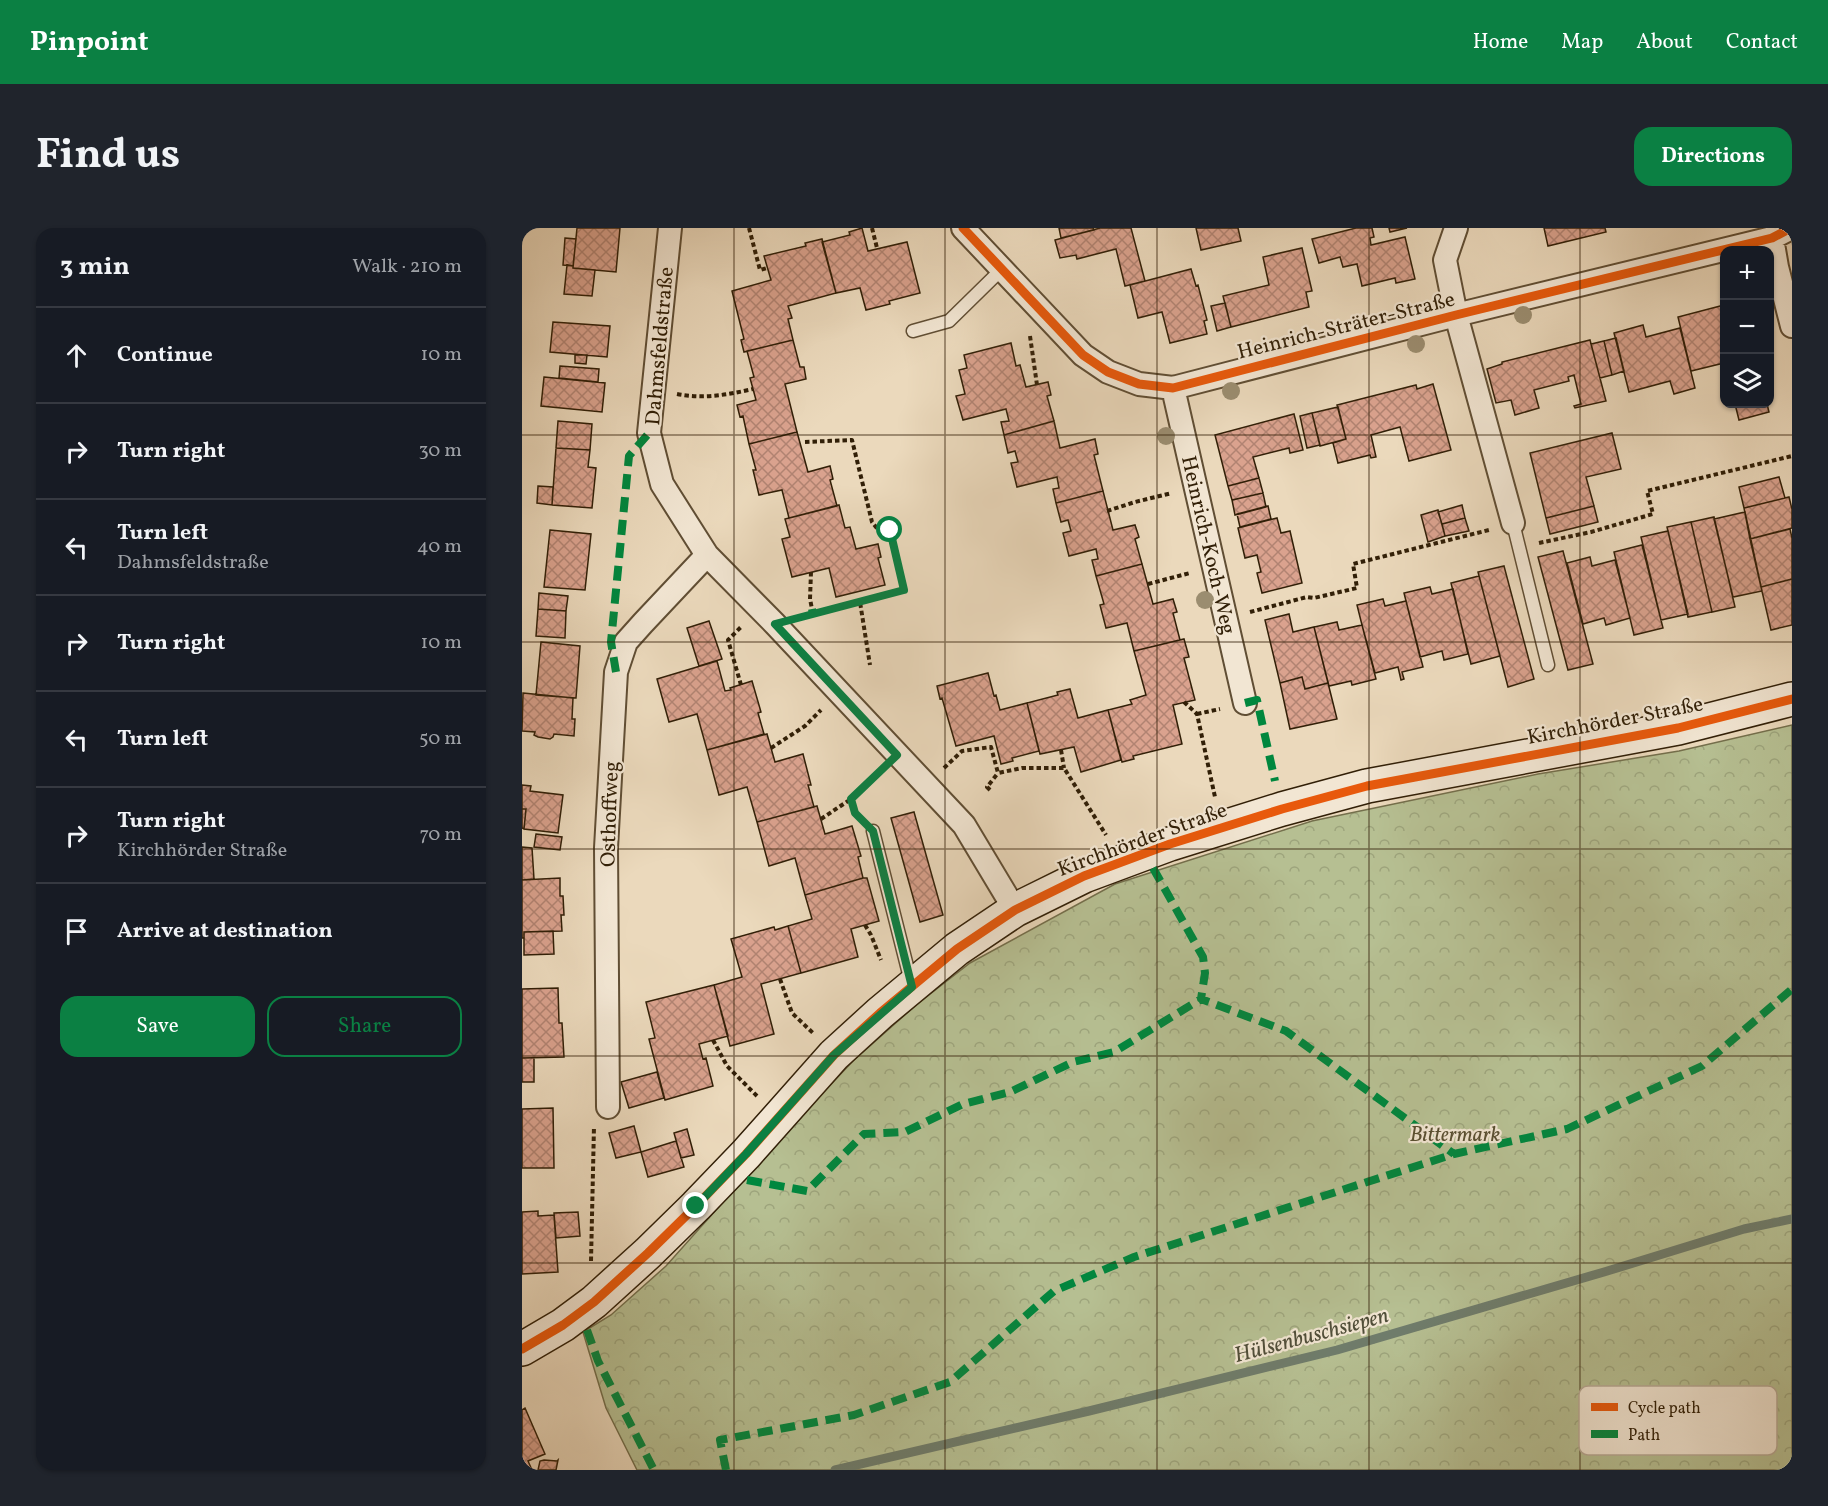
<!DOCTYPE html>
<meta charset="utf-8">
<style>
body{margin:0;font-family:Vollkorn,serif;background:#20242c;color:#f1f3f6}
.controls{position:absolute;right:18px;top:18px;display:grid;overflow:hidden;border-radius:12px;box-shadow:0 2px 4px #0004}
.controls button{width:54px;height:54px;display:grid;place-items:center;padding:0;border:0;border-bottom:2px solid #363941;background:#171b24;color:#f1f3f6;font:30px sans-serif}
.stop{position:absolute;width:18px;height:18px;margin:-14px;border:4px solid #0b8043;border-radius:50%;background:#fff}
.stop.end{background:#0b8043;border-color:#fff;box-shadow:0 2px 6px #0008}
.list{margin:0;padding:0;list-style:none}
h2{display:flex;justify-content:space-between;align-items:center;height:78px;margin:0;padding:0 24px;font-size:26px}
h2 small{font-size:20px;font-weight:400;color:#9ea1a6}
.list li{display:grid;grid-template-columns:39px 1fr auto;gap:18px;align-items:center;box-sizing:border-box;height:96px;padding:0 24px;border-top:2px solid #363941}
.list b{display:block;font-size:22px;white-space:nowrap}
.list p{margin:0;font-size:20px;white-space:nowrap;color:#9ea1a6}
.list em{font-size:20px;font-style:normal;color:#9ea1a6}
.actions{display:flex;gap:12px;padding:18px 24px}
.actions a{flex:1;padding:14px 0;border:2px solid #0b8043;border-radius:18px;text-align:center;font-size:21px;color:#0b8043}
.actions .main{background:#0b8043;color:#fff}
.icon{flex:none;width:33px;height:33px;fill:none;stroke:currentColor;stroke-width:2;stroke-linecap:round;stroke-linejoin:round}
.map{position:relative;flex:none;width:1270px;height:1242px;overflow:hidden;border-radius:18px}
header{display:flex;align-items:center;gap:36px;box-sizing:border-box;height:84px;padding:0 30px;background:#0b8043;color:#fff}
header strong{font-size:28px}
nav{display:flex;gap:33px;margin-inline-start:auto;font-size:21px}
.intro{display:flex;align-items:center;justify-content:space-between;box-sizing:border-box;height:144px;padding:0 36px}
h1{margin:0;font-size:42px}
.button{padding:15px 27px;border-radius:18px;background:#0b8043;color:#fff;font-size:21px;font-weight:700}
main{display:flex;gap:36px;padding:0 36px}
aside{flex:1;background:#171b24;border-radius:18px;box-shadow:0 2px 4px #0004}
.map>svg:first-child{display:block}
.park{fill:url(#park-crowns);stroke:#746f4c;stroke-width:1.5}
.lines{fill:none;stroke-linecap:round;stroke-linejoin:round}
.stream{stroke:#6f7c6b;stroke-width:9}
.building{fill:url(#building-cross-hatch);stroke:#311f07;stroke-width:1.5}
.service-casing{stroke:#604e34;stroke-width:15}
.minor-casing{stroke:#604e34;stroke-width:26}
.secondary-casing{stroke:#311f07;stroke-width:36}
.path{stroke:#311f07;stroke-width:4;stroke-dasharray:4.5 3;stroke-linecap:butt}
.service{stroke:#f2e6d3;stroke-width:12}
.minor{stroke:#f2e6d3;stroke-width:22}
.secondary{stroke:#f2e6d3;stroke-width:33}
.quiet{stroke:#00873e;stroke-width:8;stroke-dasharray:15 8;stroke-linecap:butt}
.cycleway-casing{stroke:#f2e6d3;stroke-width:13}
.cycleway{stroke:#e8590c;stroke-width:9}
.tree{fill:#9b8d70}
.route{stroke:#0b8043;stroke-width:8}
.grid{fill:none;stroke:#311f07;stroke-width:1.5;stroke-opacity:0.55}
.labels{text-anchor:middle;stroke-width:4.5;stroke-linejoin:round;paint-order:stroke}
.street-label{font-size:21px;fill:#311f07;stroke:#f2e6d3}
.park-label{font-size:21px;font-style:italic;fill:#594f31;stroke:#f2e6d3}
.water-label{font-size:22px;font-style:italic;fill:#504e39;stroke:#f2e6d3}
.key{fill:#f2e6d3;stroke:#b8aa96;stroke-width:1.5}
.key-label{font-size:16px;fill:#311f07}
</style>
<header>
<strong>Pinpoint</strong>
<nav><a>Home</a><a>Map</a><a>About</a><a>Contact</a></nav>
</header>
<div class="intro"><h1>Find us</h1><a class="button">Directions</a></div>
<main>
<aside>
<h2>3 min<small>Walk · 210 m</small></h2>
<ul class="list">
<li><svg class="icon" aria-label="ahead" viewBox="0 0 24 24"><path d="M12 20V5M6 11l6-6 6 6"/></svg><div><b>Continue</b></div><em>10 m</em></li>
<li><svg class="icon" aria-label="right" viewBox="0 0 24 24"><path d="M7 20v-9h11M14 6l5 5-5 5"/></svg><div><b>Turn right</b></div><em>30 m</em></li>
<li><svg class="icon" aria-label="left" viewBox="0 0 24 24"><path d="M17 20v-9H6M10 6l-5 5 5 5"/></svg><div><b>Turn left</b><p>Dahmsfeldstraße</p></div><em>40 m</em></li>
<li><svg class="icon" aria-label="right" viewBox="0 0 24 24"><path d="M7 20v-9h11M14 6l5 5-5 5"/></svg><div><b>Turn right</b></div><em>10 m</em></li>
<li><svg class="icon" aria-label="left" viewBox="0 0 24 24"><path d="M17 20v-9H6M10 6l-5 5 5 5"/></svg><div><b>Turn left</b></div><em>50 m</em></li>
<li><svg class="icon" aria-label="right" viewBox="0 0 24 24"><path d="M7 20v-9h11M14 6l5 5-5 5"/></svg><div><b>Turn right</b><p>Kirchhörder Straße</p></div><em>70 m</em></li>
<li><svg class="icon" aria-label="arrive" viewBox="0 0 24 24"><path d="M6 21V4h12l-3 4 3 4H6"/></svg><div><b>Arrive at destination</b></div></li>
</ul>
<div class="actions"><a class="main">Save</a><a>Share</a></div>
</aside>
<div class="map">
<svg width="1270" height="1242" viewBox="0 0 1270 1242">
<defs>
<pattern id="park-crowns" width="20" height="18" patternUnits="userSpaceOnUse" patternTransform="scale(1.5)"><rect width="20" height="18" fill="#b6bf92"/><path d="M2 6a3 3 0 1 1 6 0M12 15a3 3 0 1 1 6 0" fill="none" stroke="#9da47c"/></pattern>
<pattern id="building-cross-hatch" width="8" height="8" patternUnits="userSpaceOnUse" patternTransform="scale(1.5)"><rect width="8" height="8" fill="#daa28e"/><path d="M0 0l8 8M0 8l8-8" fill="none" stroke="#b18372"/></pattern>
</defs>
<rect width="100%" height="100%" fill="#ebd9bc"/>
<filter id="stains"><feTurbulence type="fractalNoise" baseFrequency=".00333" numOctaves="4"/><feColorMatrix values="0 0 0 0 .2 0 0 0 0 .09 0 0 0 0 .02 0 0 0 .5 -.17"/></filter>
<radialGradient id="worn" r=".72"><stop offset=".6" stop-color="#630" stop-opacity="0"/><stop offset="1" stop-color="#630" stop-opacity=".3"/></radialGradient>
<!-- park -->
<path class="park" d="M1270 497V1242H115L84 1180 61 1104 89 1087 144 1038 269 898 332 832 394 777 448 735 593 656 790 593 1016 546 1157 523Z"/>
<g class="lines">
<!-- stream -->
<path class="stream" d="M313 1242 567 1183 815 1122 1082 1044 1222 1001 1270 991"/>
</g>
<!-- building -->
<path class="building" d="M55 0H98L94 44 51 40Z
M340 0 346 23 385 14 398 65 367 73 368 76 344 82 338 60 314 65 300 14 328 7 327 4Z
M537 0H571L572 2 539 10Z
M578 0H609L623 53 603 58 594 21 555 31 554 27 538 30 533 12Z
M674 0H716L719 13 679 22Z
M834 0H850L852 9 848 10 849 17 883 9 893 51 874 55 873 50 840 58 835 36 821 39 818 29 797 35 790 11Z
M867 0H885L868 4Z
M1022 0H1083L1084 4 1026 18Z
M43 10 54 11 51 38 41 37Z
M300 11 314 65 266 78 270 90 266 91 271 112 222 124 219 112 222 111 210 63 249 52 242 28 284 18 283 15Z
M780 20 790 63 784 64 787 79 709 99 701 68 747 57 741 29Z
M45 37 51 38V40L73 42 70 68 42 66Z
M669 41 674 58 676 57 685 92 682 93 685 106 648 115 640 84 616 90 608 57Z
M703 75 709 99 695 103 689 78Z
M1202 77V138V135L1169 143 1156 89Z
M31 94 88 98 85 129 28 124Z
M1121 97 1124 109 1158 100 1173 160 1152 166 1148 153 1107 164 1092 105Z
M1094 110 1102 143 1090 147 1082 113Z
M271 112 278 139H282L284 151 263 156 275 204 227 216 221 188 218 189 215 177 234 172 228 150 232 149 225 123Z
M1068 112 1084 173 1053 180 1052 178 1059 176 1052 147 1046 149 1047 153 1012 162 1017 180 993 187 989 172 974 175 965 141 980 136V134Z
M1082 113 1090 147 1078 150 1069 116Z
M489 115 494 138 498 137 504 159 526 154 529 167 525 168 532 193 482 207 479 194 487 193 484 181 441 192 434 168 443 166 437 142 445 140 442 127Z
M53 127H65L64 136 53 135Z
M38 138 77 141 76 154 37 150Z
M22 149 83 155 80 184 19 178Z
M911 156 929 222 887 233 878 199 849 207 854 229 849 230 848 227 816 235 811 215 824 211 815 177 894 157 895 161Z
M1213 176H1245L1247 184 1217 192Z
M816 179 824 211 798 218 790 185Z
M790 185 798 217 785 220 778 188Z
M772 186 781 222 768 225 767 220 731 229 737 250 706 258 693 207Z
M36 193 70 196 68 222 34 220Z
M532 193 538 220 573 211 576 226 572 227 581 263 534 275 531 261 537 260 535 249 495 259 489 235 496 234 493 223 486 225 482 207Z
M275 204 286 244 308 238 311 251 308 252 315 278 267 290 260 262 237 267 231 242H234L227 216Z
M1090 205 1099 241 1064 249 1072 278 1024 290 1008 225Z
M34 220 68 222 66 239 74 240 70 280 30 277Z
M1257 249 1263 270 1222 280 1217 259Z
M737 250 741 265 710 272 706 258Z
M16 258 31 259 30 277 15 275Z
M581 263 591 302 613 297 617 309 613 311 620 336 574 348 570 332 576 331 574 321 547 328 541 305 549 303 546 292 539 294 534 275Z
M741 265 744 279 713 287 710 272Z
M1267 269 1270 281V300L1228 311 1222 280Z
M317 277 323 300 328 299 334 321 356 316 359 329 356 330 363 357 314 369 307 340 270 349 260 311 268 309 263 291Z
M940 277 943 290 920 296 916 284Z
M746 278 749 291 718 299 715 286Z
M1072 278 1076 294 1028 306 1024 290Z
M916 282 923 308 906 314 899 287Z
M1223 284 1240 363 1211 369 1192 291Z
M1192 289 1213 379 1190 384 1169 294Z
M755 290 759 305 768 303 780 355 740 365 735 345 739 344 735 327 723 330 716 300Z
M943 290 947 303 923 308 920 296Z
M1169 294 1190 384 1166 389 1145 299Z
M1268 301 1270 310V351L1239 359 1228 311Z
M28 302 69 306 63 362 22 359Z
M1146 303 1166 386 1139 392 1119 309Z
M1120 317 1141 400 1112 407 1092 324Z
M1041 323 1071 436 1046 442 1016 329Z
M1068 329 1070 338 1093 332 1108 390 1084 397 1082 390 1061 396 1045 335Z
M620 336 631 376 651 371 655 384 651 385 658 412 612 423 605 395 584 400 578 377 582 376 574 348Z
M982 338 1012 451 986 459 956 344Z
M957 348 978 428 949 436 929 355Z
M1270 351V397L1249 402 1239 359Z
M908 359 910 366 931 361 946 426 922 432 920 423 898 429 882 365Z
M17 365 46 368 44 383 16 381Z
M861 371 863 378 884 373 901 439 880 444 882 451 879 452 876 439 853 445 840 397 835 377Z
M16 381 44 383 43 410 14 408Z
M767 386 771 404 792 399 806 455 783 461 780 449 758 455 743 392Z
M187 393 200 431 177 438 165 400Z
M815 394 817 402 840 397 854 451 830 457 829 453 807 458 792 399Z
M662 411 667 429 662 430 673 472 651 477 660 516 611 528 612 531 600 534 586 482 610 476 608 472 624 467 612 423Z
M19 414 58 418 54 470 14 467Z
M195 433 203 463 209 462 208 460 230 453 239 484 236 485 242 506 185 522 175 486 147 494 135 451Z
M466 445 472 468 474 467 478 482 505 475 517 523 490 530 491 533 479 536 472 508 434 518 420 470 418 471 415 458Z
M780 449 783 461 806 455 815 491 768 501 758 455Z
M548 461 556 490 586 482 599 532 559 544 552 519 518 526 505 475 536 467 535 464Z
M1 465 51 470 50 491H53L52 508 32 506 31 509 28 511 16 509 12 507 13 504 0 503Z
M245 506 253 534 281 526 289 557H286L292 579 235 594 225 559 197 567 185 522Z
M0 557 9 558 8 563 41 567 36 605 2 601 4 581H0Z
M295 578 303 606 330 598 339 628 336 629 341 650 283 667 273 630 247 638 235 594Z
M0 581H4L2 601 0 600Z
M392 584 421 687 398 694 369 590Z
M14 606 40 609 38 622 12 619Z
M0 619 10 620 12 651 0 652Z
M38 650V668H41L42 687H39L40 703 2 704V710H0V652Z
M341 650H345L357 693 329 701 336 729 279 745 266 698 290 691 283 667Z
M266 698 279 745 239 756 252 806 208 818 192 757 220 749 209 711 252 699 253 702Z
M31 703 32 726 2 727V704Z
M192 757 206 808 177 816 181 831 184 830 191 858 143 872 127 811 133 810 124 774Z
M36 760 37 795H40L42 829 0 830V761Z
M0 830H12V854H0Z
M135 844 142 870 107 880 99 854Z
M31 880 32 940H0V881Z
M112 898 119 924 94 930 87 905Z
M165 901 172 927 159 930 152 905Z
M154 913 162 939 126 949 119 924Z
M16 983V988L32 987 36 1044 0 1046V984Z
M56 984 58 1008 34 1010 32 985Z
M3 1180 23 1226 6 1233 10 1242H0V1182Z
M22 1232 35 1233 36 1232 34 1242H16L18 1233Z"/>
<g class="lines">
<defs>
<path id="service" d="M391 103 427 93 479 42
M991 295 1026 437
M351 603 389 754"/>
<path id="minor" d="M148 0 127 205 140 256 185 327 253 396 442 597 493 682
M441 0 561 127 586 144 617 156 651 160 934 87 1250 10 1269 0
M934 0 923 32 934 87 991 295
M1250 10 1255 39 1270 98
M651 160 723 475
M86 879 84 620 94 444 104 414 121 395 185 327"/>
<path id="secondary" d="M0 1121 41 1097 72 1074 126 1025 174 978 224 926 312 827 358 785 435 721 493 682 562 648 648 616 760 581 845 558 1156 500 1270 471"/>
</defs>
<!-- service casing -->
<use href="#service" class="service-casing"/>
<!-- minor casing -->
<use href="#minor" class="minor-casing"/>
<!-- secondary casing -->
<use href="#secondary" class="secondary-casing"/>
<!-- path -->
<path class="path" d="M227 0 238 42 245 40
M350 0 355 20
M508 108 515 157
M155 166C181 171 205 167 231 161
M283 214 330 212 350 294 357 303 368 302 382 362 338 374 348 437
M585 283 613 274 650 265
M1017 315 1069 304 1131 286 1125 263 1270 228
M289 344 288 371 290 381
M626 356 668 345
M728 384 785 369 792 370 835 360 831 336 967 302
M281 389 338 374
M219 457 206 412 220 398
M662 474 675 486 693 569
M675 486 698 481
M249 520 283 498 299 482
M539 522 542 540
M422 540 440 523 469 519 476 545 500 540H542L584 607
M468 562 465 559 476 545
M338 589 333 585 329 571 358 543
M299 591 329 571
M343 697 349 707 359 732
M258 751 270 785 292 806
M191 812 205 838 235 868
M69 1033 72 898"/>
<!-- service -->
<use href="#service" class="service"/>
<!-- minor -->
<use href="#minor" class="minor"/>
<!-- secondary -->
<use href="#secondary" class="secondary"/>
<!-- quiet -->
<path class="quiet" d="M290 381 291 386
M94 444 89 414 107 228 127 205
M723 475 735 472 753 553
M631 640 681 729 683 745 679 771 764 803 932 926
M225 952 285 963 342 906 383 904 441 876 488 864 551 834 592 824 679 771
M65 1102 76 1133 132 1242
M204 1242 198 1212 332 1187 428 1154 532 1063 612 1029 932 926 1045 901 1180 838 1270 761"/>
<defs>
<path id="cycleway" d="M441 0 561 127 586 144 617 156 651 160 934 87 1250 10 1269 0
M0 1121 41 1097 72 1074 126 1025 174 978 224 926 312 827 358 785 435 721 493 682 562 648 648 616 760 581 845 558 1156 500 1270 471"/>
</defs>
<!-- cycleway casing -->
<use href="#cycleway" class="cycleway-casing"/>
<!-- cycleway -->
<use href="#cycleway" class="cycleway"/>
</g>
<!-- trees -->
<g class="tree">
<circle cx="1001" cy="87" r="9"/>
<circle cx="894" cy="116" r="9"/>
<circle cx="709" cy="163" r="9"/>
<circle cx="644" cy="208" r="9"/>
<circle cx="683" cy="372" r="9"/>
</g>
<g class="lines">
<!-- route -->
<path class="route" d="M174 978 224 926 312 827 390 759 351 603 333 585 329 571 375 527 253 396 382 362 368 302"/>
</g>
<!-- grid -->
<path class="grid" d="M212 0V1242M423 0V1242M635 0V1242M847 0V1242M1058 0V1242M0 207H1270M0 414H1270M0 621H1270M0 828H1270M0 1035H1270"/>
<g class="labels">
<!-- street labels -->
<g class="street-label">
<text transform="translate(824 97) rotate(-14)" y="7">Heinrich-Sträter-Straße</text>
<text transform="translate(137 118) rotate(-85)" y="7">Dahmsfeldstraße</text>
<text transform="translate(687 317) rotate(77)" y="7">Heinrich-Koch-Weg</text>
<text transform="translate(1093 492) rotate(-11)" y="7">Kirchhörder Straße</text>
<text transform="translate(87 586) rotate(-88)" y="7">Osthoffweg</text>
<text transform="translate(620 611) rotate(-20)" y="7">Kirchhörder Straße</text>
</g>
<!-- park labels -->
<g class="park-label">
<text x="933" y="913">Bittermark</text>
</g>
<!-- water labels -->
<g class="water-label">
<text transform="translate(789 1106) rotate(-15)" y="8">Hülsenbuschsiepen</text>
</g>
</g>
<!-- legend -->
<rect x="1057" y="1158" width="198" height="69" rx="9" class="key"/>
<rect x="1069" y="1175" width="27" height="8" fill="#e8590c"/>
<rect x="1069" y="1202" width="27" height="8" fill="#00873e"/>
<g class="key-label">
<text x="1106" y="1185">Cycle path</text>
<text x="1106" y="1212">Path</text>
</g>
<rect width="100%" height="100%" filter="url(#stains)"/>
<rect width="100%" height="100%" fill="url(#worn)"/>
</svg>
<div class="controls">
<button>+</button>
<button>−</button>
<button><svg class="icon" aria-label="layers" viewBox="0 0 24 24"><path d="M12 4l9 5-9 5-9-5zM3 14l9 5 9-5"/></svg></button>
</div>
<div class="stop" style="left:368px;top:302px"></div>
<div class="stop end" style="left:174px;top:978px"></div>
</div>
</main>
